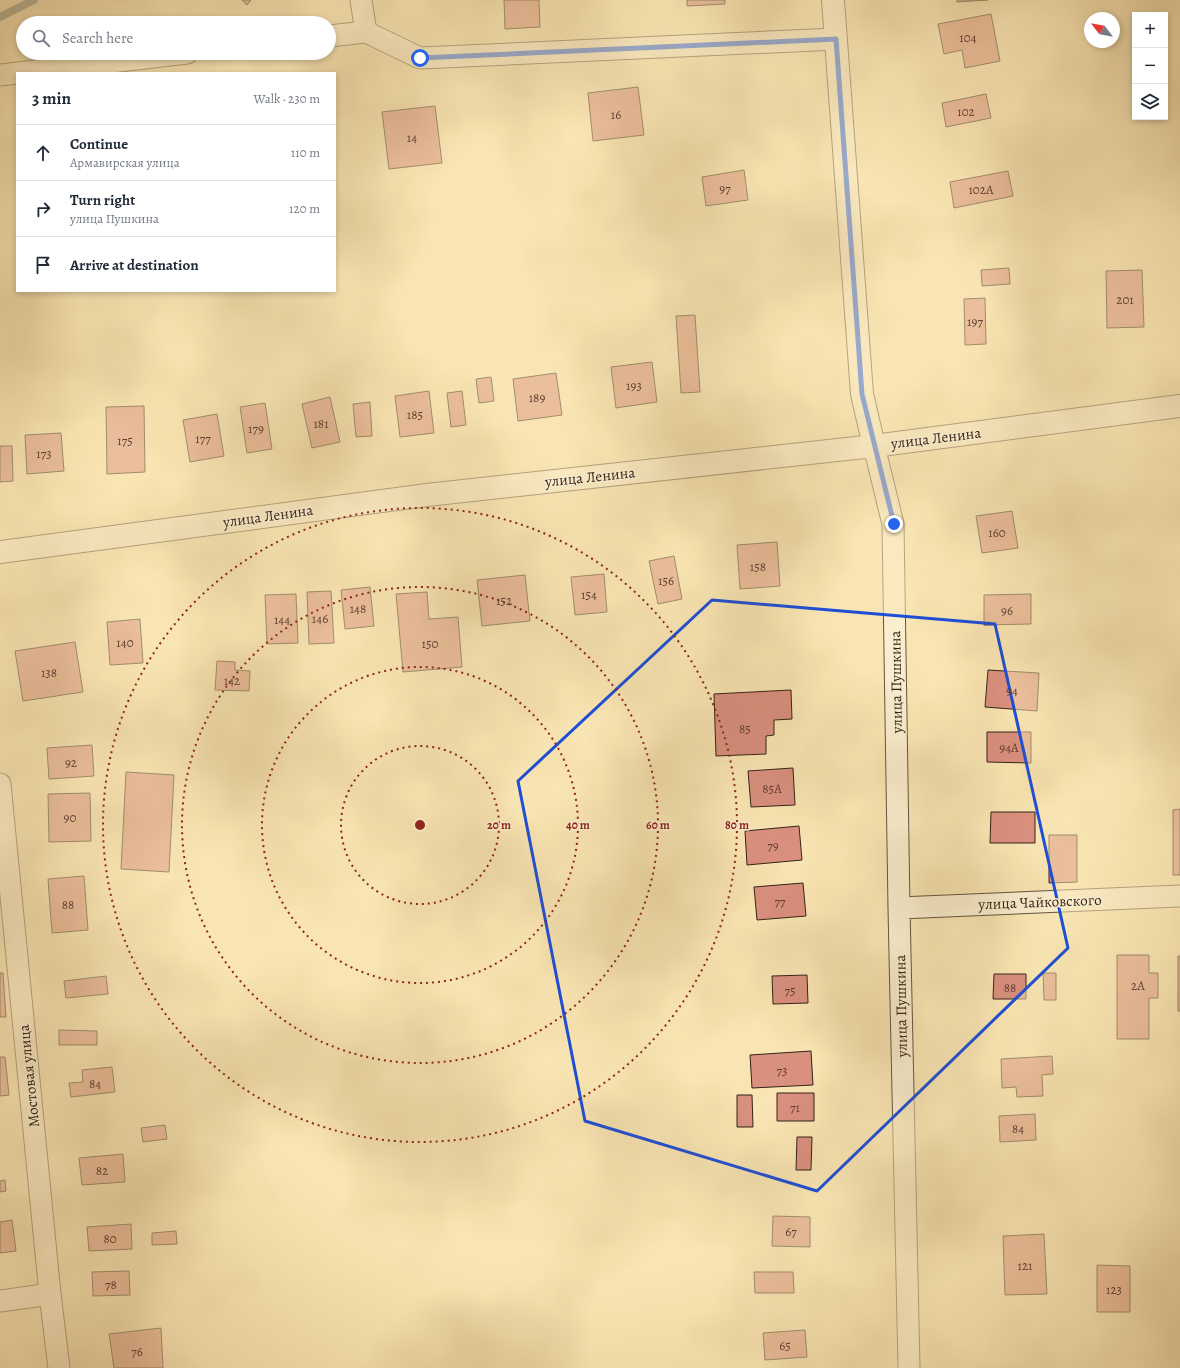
<!DOCTYPE html>
<meta charset="utf-8">
<style>
body{margin:0;font-family:Alegreya,serif;background:#f2f2f3;color:#1f2937}
.controls{position:absolute;right:12px;top:12px;display:grid;overflow:hidden;border-radius:0px;box-shadow:0 2px 6px #0003}
.controls button{width:36px;height:36px;display:grid;place-items:center;padding:0;border:0;border-bottom:1px solid #e0e1e3;background:#fff;color:#1f2937;font:20px sans-serif}
.compass{position:absolute;left:1084px;top:12px;width:36px;height:36px;border-radius:50%;background:#fff;box-shadow:0 2px 6px #0003;rotate:301deg}
.stop{position:absolute;width:12px;height:12px;margin:-9px;border:3px solid #2563eb;border-radius:50%;background:#fff}
.stop.end{background:#2563eb;border-color:#fff;box-shadow:0 1px 4px #0008}
.list{margin:0;padding:0;list-style:none}
h2{display:flex;justify-content:space-between;align-items:center;height:52px;margin:0;padding:0 16px;font-size:17px}
h2 small{font-size:13px;font-weight:400;color:#747a83}
.list li{display:grid;grid-template-columns:26px 1fr auto;gap:12px;align-items:center;box-sizing:border-box;height:56px;padding:0 16px;border-top:1px solid #e0e1e3}
.list b{display:block;font-size:15px;white-space:nowrap}
.list p{margin:0;font-size:13px;white-space:nowrap;color:#747a83}
.list em{font-size:13px;font-style:normal;color:#747a83}
.icon{flex:none;width:22px;height:22px;fill:none;stroke:currentColor;stroke-width:2;stroke-linecap:round;stroke-linejoin:round}
.map{position:relative;flex:none;width:1180px;height:1368px;overflow:hidden}
.search{position:absolute;background:#fff;box-shadow:0 2px 6px #0003;left:16px;top:16px;width:320px;height:44px;display:flex;align-items:center;gap:10px;box-sizing:border-box;padding:0 14px;border-radius:22px;color:#747a83;font-size:15px}
.panel{position:absolute;background:#fff;box-shadow:0 2px 6px #0003;left:16px;top:72px;width:320px;height:220px;border-radius:0px}
.map>svg:first-child{display:block}
.lines{fill:none;stroke-linecap:round;stroke-linejoin:round}
.stream{stroke:#748076;stroke-width:8}
.building{fill:#da907f;stroke:#332318}
.minor-casing{stroke:#64543f;stroke-width:23}
.tertiary-casing{stroke:#64543f;stroke-width:24}
.minor{stroke:#fbeece;stroke-width:21}
.tertiary{stroke:#fbeece;stroke-width:22}
.route{stroke:#2563eb;stroke-width:5}
.marked{fill:none;stroke:#1d4ed8;stroke-width:3;stroke-linejoin:round}
.ring{fill:none;stroke:#8f2418;stroke-width:2;stroke-dasharray:2 4}
.labels{text-anchor:middle;stroke-width:3;stroke-linejoin:round;paint-order:stroke}
.number-label{font-size:13px;fill:#5d3e32}
.street-label{font-size:15px;fill:#332318;stroke:#fbeece}
.centre{fill:#8f2418;stroke:#fbeece;stroke-width:2}
.ring-label{font-size:12px;text-anchor:middle;font-weight:bold;fill:#8f2418;stroke:#fbeece;stroke-width:3;stroke-linejoin:round;paint-order:stroke}
</style>
<div class="map">
<svg width="1180" height="1368" viewBox="0 0 1180 1368">
<rect width="100%" height="100%" fill="#f9e5b3"/>
<filter id="stains"><feTurbulence type="fractalNoise" baseFrequency=".005" numOctaves="4"/><feColorMatrix values="0 0 0 0 .2 0 0 0 0 .09 0 0 0 0 .02 0 0 0 .5 -.17"/></filter>
<radialGradient id="worn" r=".72"><stop offset=".6" stop-color="#630" stop-opacity="0"/><stop offset="1" stop-color="#630" stop-opacity=".3"/></radialGradient>
<g class="lines">
<!-- stream -->
<path class="stream" d="M0 17 34 0"/>
</g>
<!-- building -->
<path class="building" d="M242 0H251L247 5Z
M504 0H539L540 27 505 29Z
M687 0H725V4L687 6Z
M957 0H988L957 2Z
M991 14 1000 61 965 68 962 50 944 54 938 24Z
M638 87 644 135 593 141 588 93Z
M986 94 991 118 946 127 942 103Z
M435 106 442 163 389 169 382 112Z
M744 170 748 200 706 206 702 177Z
M1008 171 1013 196 954 208 950 182Z
M1009 268 1010 284 982 286 981 270Z
M1142 270 1144 327 1107 328 1106 271Z
M985 298 986 344 965 345 964 299Z
M695 315 700 392 681 393 676 316Z
M652 362 657 402 616 408 611 367Z
M556 373 562 415 518 421 513 379Z
M491 377 494 401 479 403 476 379Z
M429 391 434 433 400 437 395 396Z
M462 391 466 425 451 427 447 393Z
M330 397 340 442 312 448 302 404Z
M370 402 372 436 356 437 353 404Z
M265 403 272 449 247 453 240 407Z
M144 406 145 472 107 474 106 407Z
M217 414 224 456 190 462 183 420Z
M61 433 64 471 27 474 25 435Z
M0 446H12L13 481 0 482Z
M1012 511 1018 548 982 553 976 516Z
M777 542 780 586 740 589 737 545Z
M674 556 682 599 658 604 649 561Z
M604 574 607 612 575 615 571 577Z
M525 575 530 621 482 626 477 580Z
M370 587 374 626 345 629 341 590Z
M331 591 334 643 309 644 307 592Z
M427 592 429 619 458 617 462 667 403 672 396 594Z
M296 594 298 643 267 644 265 595Z
M1031 594V624L984 625V595Z
M140 619 143 663 110 665 107 622Z
M75 642 83 692 23 701 15 651Z
M217 661 235 662V670L250 671 249 691 215 690Z
M988 670 1039 673 1037 711 985 707Z
M791 690 792 719 774 720V735L766 736V754L716 756 714 694Z
M987 732H1031V763L987 762Z
M92 745 94 776 49 779 47 748Z
M793 768 795 805 751 807 748 771Z
M126 772 174 775 169 872 121 869Z
M90 793 91 841 49 842 48 794Z
M1180 809V875H1173V810Z
M991 812H1035V843H990Z
M799 826 802 860 747 865 745 831Z
M1049 835H1077V882L1049 883Z
M84 876 88 930 52 933 48 879Z
M803 883 806 916 757 920 754 887Z
M1117 955H1149V973H1158V998H1149V1039H1117Z
M1178 956H1180V1011H1178Z
M0 973H3L6 1017H0Z
M1043 973H1056V1000H1044Z
M994 974H1026V999H993Z
M807 975 808 1003 773 1004 772 976Z
M106 976 108 994 66 998 64 981Z
M59 1030 97 1031V1045H59Z
M811 1051 813 1085 752 1088 750 1055Z
M1052 1056 1053 1074 1042 1075 1043 1096 1017 1097 1016 1087 1002 1088 1001 1059Z
M0 1057H5L9 1095 0 1096Z
M112 1067 115 1092 71 1097 69 1083 83 1082 82 1070Z
M777 1093H814V1121H777Z
M737 1095H752L753 1127H737Z
M1035 1114 1036 1140 1000 1142 999 1116Z
M165 1125 167 1139 143 1142 141 1128Z
M797 1137H812L811 1170H796Z
M123 1154 125 1182 82 1185 79 1158Z
M5 1180 6 1191 0 1192V1181Z
M773 1216 810 1217V1247L772 1246Z
M12 1220 16 1251 0 1253V1222Z
M131 1224 132 1249 89 1251 87 1227Z
M176 1231 177 1244 152 1245V1233Z
M1044 1234 1047 1294 1005 1295 1003 1236Z
M1097 1265 1130 1266V1312H1097Z
M129 1271 130 1295 93 1296 92 1272Z
M754 1272H793L794 1293H755Z
M161 1328 163 1368H114L109 1334Z
M805 1330 807 1357 765 1360 763 1333Z"/>
<g class="lines">
<defs>
<path id="minor" d="M361 0 366 32
M329 36 366 32 420 58 836 39
M0 75 187 53
M874 446 893 524 899 908 909 1368
M0 784 50 1294 59 1368
M899 908 1180 896
M0 1301 50 1294"/>
<path id="tertiary" d="M833 0 862 394 874 446
M0 552 427 495 874 446 1180 406"/>
</defs>
<!-- minor casing -->
<use href="#minor" class="minor-casing"/>
<!-- tertiary casing -->
<use href="#tertiary" class="tertiary-casing"/>
<!-- minor -->
<use href="#minor" class="minor"/>
<!-- tertiary -->
<use href="#tertiary" class="tertiary"/>
</g>
<g class="lines">
<!-- route -->
<path class="route" d="M420 58 836 39 862 394 894 524"/>
</g>
<!-- marked area -->
<path d="M0 0H1180V1368H0ZM712 600 995 624 1068 948 817 1191 585 1121 518 781Z" fill="#f9e5b3" fill-opacity=".55" fill-rule="evenodd"/>
<path class="marked" d="M712 600 995 624 1068 948 817 1191 585 1121 518 781Z"/>
<!-- distance rings -->
<g class="ring">
<circle cx="420" cy="825" r="79"/>
<circle cx="420" cy="825" r="158"/>
<circle cx="420" cy="825" r="238"/>
<circle cx="420" cy="825" r="317"/>
</g>
<g class="labels">
<!-- number labels -->
<g class="number-label">
<text x="968" y="42">104</text>
<text x="966" y="116">102</text>
<text x="616" y="119">16</text>
<text x="412" y="142">14</text>
<text x="725" y="193">97</text>
<text x="981" y="194">102А</text>
<text x="1125" y="304">201</text>
<text x="975" y="326">197</text>
<text x="634" y="390">193</text>
<text x="537" y="402">189</text>
<text x="415" y="419">185</text>
<text x="321" y="428">181</text>
<text x="256" y="433">179</text>
<text x="203" y="443">177</text>
<text x="125" y="445">175</text>
<text x="44" y="458">173</text>
<text x="997" y="537">160</text>
<text x="758" y="571">158</text>
<text x="666" y="585">156</text>
<text x="589" y="599">154</text>
<text x="504" y="605">152</text>
<text x="358" y="613">148</text>
<text x="1007" y="615">96</text>
<text x="320" y="623">146</text>
<text x="282" y="624">144</text>
<text x="125" y="647">140</text>
<text x="430" y="648">150</text>
<text x="49" y="677">138</text>
<text x="232" y="685">142</text>
<text x="1012" y="695">94</text>
<text x="745" y="733">85</text>
<text x="1009" y="752">94А</text>
<text x="71" y="767">92</text>
<text x="772" y="793">85А</text>
<text x="70" y="822">90</text>
<text x="773" y="850">79</text>
<text x="780" y="906">77</text>
<text x="68" y="909">88</text>
<text x="1138" y="990">2А</text>
<text x="1010" y="992">88</text>
<text x="790" y="995">75</text>
<text x="782" y="1075">73</text>
<text x="95" y="1088">84</text>
<text x="795" y="1112">71</text>
<text x="1018" y="1133">84</text>
<text x="102" y="1175">82</text>
<text x="791" y="1236">67</text>
<text x="110" y="1243">80</text>
<text x="1025" y="1270">121</text>
<text x="111" y="1289">78</text>
<text x="1114" y="1294">123</text>
<text x="785" y="1350">65</text>
<text x="137" y="1356">76</text>
</g>
<!-- street labels -->
<g class="street-label">
<text transform="translate(936 438) rotate(-7)" y="5">улица Ленина</text>
<text transform="translate(590 477) rotate(-6)" y="5">улица Ленина</text>
<text transform="translate(268 516) rotate(-8)" y="5">улица Ленина</text>
<text transform="translate(896 682) rotate(-91)" y="5">улица Пушкина</text>
<text transform="translate(1040 902) rotate(-2)" y="5">улица Чайковского</text>
<text transform="translate(901 1006) rotate(-91)" y="5">улица Пушкина</text>
<text transform="translate(29 1076) rotate(-96)" y="5">Мостовая улица</text>
</g>
</g>
<circle cx="420" cy="825" r="6" class="centre"/>
<g class="ring-label">
<text x="499" y="829">20 m</text>
<text x="578" y="829">40 m</text>
<text x="658" y="829">60 m</text>
<text x="737" y="829">80 m</text>
</g>
<rect width="100%" height="100%" filter="url(#stains)"/>
<rect width="100%" height="100%" fill="url(#worn)"/>
</svg>
<div class="controls">
<button>+</button>
<button>−</button>
<button><svg class="icon" aria-label="layers" viewBox="0 0 24 24"><path d="M12 4l9 5-9 5-9-5zM3 14l9 5 9-5"/></svg></button>
</div>
<svg class="compass" viewBox="-18 -18 36 36"><path d="M0-13l5 13h-10z" fill="#e53935"/><path d="M0 13l5-13h-10z" fill="#747a83"/></svg>
<div class="stop" style="left:420px;top:58px"></div>
<div class="stop end" style="left:894px;top:524px"></div>
<div class="search"><svg class="icon" aria-label="search" viewBox="0 0 24 24"><circle cx="10" cy="10" r="6"/><path d="M15 15l6 6"/></svg>Search here</div>
<section class="panel">
<h2>3 min<small>Walk · 230 m</small></h2>
<ul class="list">
<li><svg class="icon" aria-label="ahead" viewBox="0 0 24 24"><path d="M12 20V5M6 11l6-6 6 6"/></svg><div><b>Continue</b><p>Армавирская улица</p></div><em>110 m</em></li>
<li><svg class="icon" aria-label="right" viewBox="0 0 24 24"><path d="M7 20v-9h11M14 6l5 5-5 5"/></svg><div><b>Turn right</b><p>улица Пушкина</p></div><em>120 m</em></li>
<li><svg class="icon" aria-label="arrive" viewBox="0 0 24 24"><path d="M6 21V4h12l-3 4 3 4H6"/></svg><div><b>Arrive at destination</b></div></li>
</ul>
</section>
</div>
